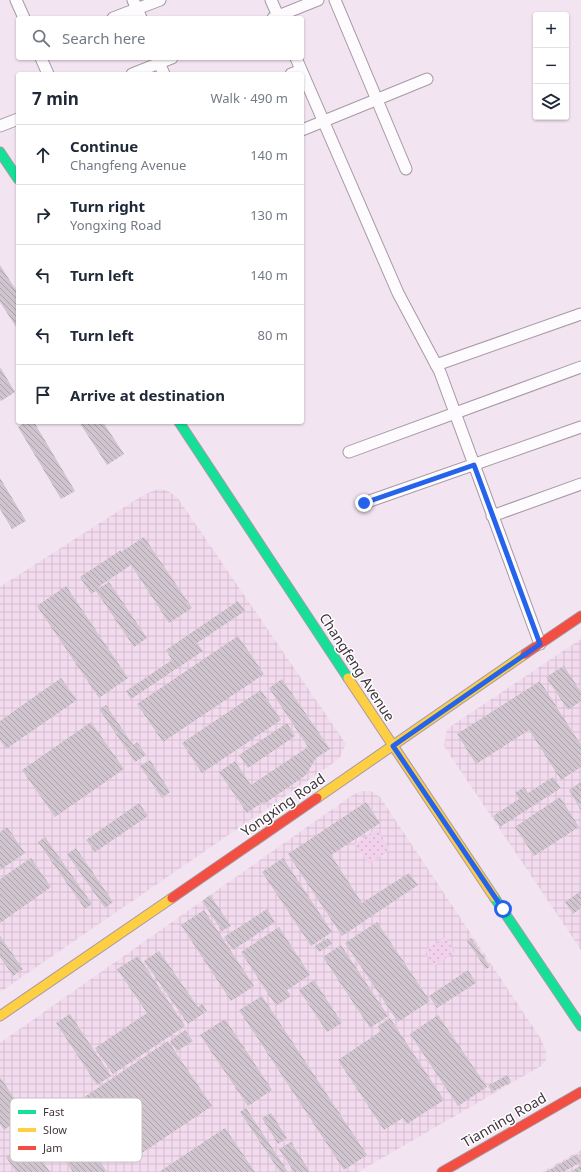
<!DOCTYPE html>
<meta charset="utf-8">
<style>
body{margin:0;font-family:"Noto Sans",sans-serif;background:#f6f6f7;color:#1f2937}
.controls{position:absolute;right:12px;top:12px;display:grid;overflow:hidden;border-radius:4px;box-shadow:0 1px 3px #0004}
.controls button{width:36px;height:36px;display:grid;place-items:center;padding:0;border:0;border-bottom:1px solid #e0e1e3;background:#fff;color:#1f2937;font:20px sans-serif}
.stop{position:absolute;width:12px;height:12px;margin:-9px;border:3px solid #2563eb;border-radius:50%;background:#fff}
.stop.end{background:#2563eb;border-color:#fff;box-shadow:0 1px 4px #0008}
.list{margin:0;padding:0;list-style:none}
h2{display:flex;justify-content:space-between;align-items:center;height:52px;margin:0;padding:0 16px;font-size:17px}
h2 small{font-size:13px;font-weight:400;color:#747a83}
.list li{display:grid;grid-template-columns:26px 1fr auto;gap:12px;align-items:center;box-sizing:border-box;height:60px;padding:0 16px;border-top:1px solid #e0e1e3}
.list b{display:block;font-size:15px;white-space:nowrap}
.list p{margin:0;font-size:13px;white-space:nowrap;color:#747a83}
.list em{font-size:13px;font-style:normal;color:#747a83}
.icon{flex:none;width:22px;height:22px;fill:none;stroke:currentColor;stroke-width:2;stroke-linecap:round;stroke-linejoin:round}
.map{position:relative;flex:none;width:581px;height:1172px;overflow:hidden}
.search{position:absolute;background:#fff;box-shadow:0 1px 3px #0004;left:16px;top:16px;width:288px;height:44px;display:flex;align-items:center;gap:10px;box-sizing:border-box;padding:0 14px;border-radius:4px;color:#747a83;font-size:15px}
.panel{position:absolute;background:#fff;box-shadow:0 1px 3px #0004;left:16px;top:72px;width:288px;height:352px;border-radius:4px}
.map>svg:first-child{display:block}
.industrial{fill:url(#industrial-grid)}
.grass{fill:url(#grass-dots)}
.building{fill:url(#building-back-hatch)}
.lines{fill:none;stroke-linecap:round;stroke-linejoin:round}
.street-casing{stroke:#a59aa3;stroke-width:13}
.fast-casing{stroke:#a59aa3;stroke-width:11}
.slow-casing{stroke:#a59aa3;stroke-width:11}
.jam-casing{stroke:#a59aa3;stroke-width:11}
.street{stroke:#fdfbfd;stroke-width:11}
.fast{stroke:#16e098;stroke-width:9}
.slow{stroke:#ffcf43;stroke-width:9}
.jam{stroke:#f24e42;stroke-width:9}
.route{stroke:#2563eb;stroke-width:5}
.labels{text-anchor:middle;stroke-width:3;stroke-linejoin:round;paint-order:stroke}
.street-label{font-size:14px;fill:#40353e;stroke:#fff}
.key{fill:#fff;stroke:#c6c2c5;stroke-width:1}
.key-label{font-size:11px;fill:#40353e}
</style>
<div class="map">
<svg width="581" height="1172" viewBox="0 0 581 1172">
<defs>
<pattern id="industrial-grid" width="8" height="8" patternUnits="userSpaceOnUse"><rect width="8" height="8" fill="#f3dbef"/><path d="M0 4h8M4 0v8" fill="none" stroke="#d1bdce"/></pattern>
<pattern id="grass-dots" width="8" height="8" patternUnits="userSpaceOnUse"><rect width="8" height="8" fill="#f2d1ed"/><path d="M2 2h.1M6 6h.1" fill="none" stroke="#d1b4cc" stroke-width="1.8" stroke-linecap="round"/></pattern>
<pattern id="building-back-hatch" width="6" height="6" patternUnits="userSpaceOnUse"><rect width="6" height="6" fill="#d0c5ce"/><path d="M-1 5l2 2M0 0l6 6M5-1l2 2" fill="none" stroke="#aaa1a9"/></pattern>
</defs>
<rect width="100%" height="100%" fill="#f2e4f0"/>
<!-- industrial -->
<path class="industrial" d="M159 489 168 491 177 497 346 744 339 759 0 992V587L145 494Z
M581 639V950L444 746 447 729Z
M363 791H371L380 797 541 1039 546 1051V1060L541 1066 358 1172H0V1043L354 794Z
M581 1150V1172H542Z"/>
<!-- grass -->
<path class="grass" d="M377 829 390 850 369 864 355 844Z
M445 937 455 952 434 966 424 951Z"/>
<!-- building -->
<path class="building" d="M0 265 18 293V330L0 302Z
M0 367 15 392 1 401 0 400Z
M26 422H34L75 491 61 499 18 427Z
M79 422H103L124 454 107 465Z
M0 478 26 521 12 529 0 509Z
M144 537 192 608 169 623 131 565 98 587 99 588 109 582 147 638 134 647 96 591 91 594 80 577 121 550V552Z
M66 586 128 678 99 698 37 606Z
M238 601 245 611 197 643 203 651 131 699 126 691 172 660 166 650Z
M238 636 264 674 163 742 137 704Z
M564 666 581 692V701L568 710 546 677Z
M61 678 77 700 6 749 0 740V721Z
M282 679 330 749 316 758 306 775 264 804 263 802 247 813 219 772 235 761 251 785 308 747 269 688Z
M540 681 581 745V767L561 780 529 730 476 764 457 734Z
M261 690 281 720 202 773 182 743Z
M106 705 133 745 137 742 146 755 135 762 99 709Z
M91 722 124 769 55 817 22 770Z
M287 723 295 736 248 768 239 755Z
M150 760 170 792 162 798 140 766Z
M553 777 561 788 500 827 493 816 519 799 515 793 524 787 528 793Z
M581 782V810L569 790Z
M560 797 579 827 534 856 515 827Z
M366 802 380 823 331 855 362 903 409 873 418 885 342 936 288 854Z
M139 803 148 816 95 852 86 840Z
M7 827 25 853 0 870V832Z
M45 837 92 904 85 909 38 842Z
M76 848 113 902 105 908 67 854Z
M31 858 51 887 0 923V879Z
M283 858 332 932 311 946 262 872Z
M581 891V908L573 914 565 902Z
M210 895 231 926 222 931 202 901Z
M267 909 275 922 233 950 224 937Z
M204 910 254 986 231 1001 181 925Z
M377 922 430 1001 398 1022 345 943Z
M279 927 310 975 287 990 291 996 276 1006 241 952Z
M0 936 23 969 13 976 0 957Z
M328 938 332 944 319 952 315 946Z
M471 938 490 967 486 969 467 941Z
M341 945 388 1016 370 1028 323 957Z
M159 951 198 1007 202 1004 207 1011 188 1024 144 961Z
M138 956 185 1026 113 1074 95 1048 147 1013 117 969Z
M468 970 476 983 437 1008 429 996Z
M314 980 342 1023 327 1032 299 990Z
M262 996 367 1155 344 1170 239 1010Z
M70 1014 111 1076 97 1085 56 1023Z
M438 1015 487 1087 458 1106 410 1034Z
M390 1018 444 1100 407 1124 403 1118 384 1130 338 1060 381 1031 378 1026Z
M225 1019 272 1090 248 1106 200 1035Z
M185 1030 193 1041 177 1051 170 1041Z
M168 1041 212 1106 127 1163 83 1098Z
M507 1075 511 1082 492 1092 488 1086Z
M0 1077 26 1115 4 1130 0 1124Z
M246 1108 288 1172H280L240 1112Z
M271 1113 287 1138 278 1144 262 1118Z
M69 1115 107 1172H73L45 1131Z
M225 1128 255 1172H159Z
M29 1141 50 1172H16L6 1157Z
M291 1142 310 1172H294L279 1149Z
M577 1154 581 1162 563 1172H546Z
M581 1165V1172H573L572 1171Z"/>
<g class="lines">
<defs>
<path id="street" d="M16 0 24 18
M133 0 141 18
M271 0 279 18
M335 0 406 169
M113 18 160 0
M273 18 318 0
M41 58 48 74
M157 58 164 74
M296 58 398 293 440 372 540 644
M132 74 172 58
M291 74 301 70
M0 126 18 119
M302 130 427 79
M436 365 581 314
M349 452 581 367
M364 503 581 427
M492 516 581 484"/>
<path id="fast" d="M0 152 18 179
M179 422 348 678
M494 897 581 1026"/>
<path id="slow" d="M348 678 494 897
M317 798 525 654
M0 1016 172 898"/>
<path id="jam" d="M525 654 581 616
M172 898 317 798
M442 1172 581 1092"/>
</defs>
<!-- street casing -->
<use href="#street" class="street-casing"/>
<!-- fast casing -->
<use href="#fast" class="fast-casing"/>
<!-- slow casing -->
<use href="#slow" class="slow-casing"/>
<!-- jam casing -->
<use href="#jam" class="jam-casing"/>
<!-- street -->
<use href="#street" class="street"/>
<!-- fast -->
<use href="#fast" class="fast"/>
<!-- slow -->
<use href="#slow" class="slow"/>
<!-- jam -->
<use href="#jam" class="jam"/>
</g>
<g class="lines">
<!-- route -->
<path class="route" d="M364 503 474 465 540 644 393 746 503 909"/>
</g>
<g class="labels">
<!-- street labels -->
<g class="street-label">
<text transform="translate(357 667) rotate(57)" y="5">Changfeng Avenue</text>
<text transform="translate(283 805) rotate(-35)" y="5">Yongxing Road</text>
<text transform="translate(504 1120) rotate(-30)" y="5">Tianning Road</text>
</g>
</g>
<!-- legend -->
<rect x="10" y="1098" width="132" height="64" rx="6" class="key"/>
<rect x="18" y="1110" width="18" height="4" fill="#16e098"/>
<rect x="18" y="1128" width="18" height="4" fill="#ffcf43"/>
<rect x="18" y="1146" width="18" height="4" fill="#f24e42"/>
<g class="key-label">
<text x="43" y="1116">Fast</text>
<text x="43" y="1134">Slow</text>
<text x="43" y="1152">Jam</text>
</g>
</svg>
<div class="controls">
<button>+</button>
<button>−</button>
<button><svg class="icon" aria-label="layers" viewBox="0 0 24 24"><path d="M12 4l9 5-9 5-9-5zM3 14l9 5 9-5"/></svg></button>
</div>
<div class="stop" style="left:503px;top:909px"></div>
<div class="stop end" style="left:364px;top:503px"></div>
<div class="search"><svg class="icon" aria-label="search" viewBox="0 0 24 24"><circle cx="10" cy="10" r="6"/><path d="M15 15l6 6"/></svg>Search here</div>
<section class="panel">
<h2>7 min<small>Walk · 490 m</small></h2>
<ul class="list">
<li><svg class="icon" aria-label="ahead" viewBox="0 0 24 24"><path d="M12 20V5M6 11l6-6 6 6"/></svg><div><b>Continue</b><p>Changfeng Avenue</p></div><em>140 m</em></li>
<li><svg class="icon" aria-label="right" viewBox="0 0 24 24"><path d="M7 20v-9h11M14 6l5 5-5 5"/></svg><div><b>Turn right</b><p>Yongxing Road</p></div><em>130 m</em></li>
<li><svg class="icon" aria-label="left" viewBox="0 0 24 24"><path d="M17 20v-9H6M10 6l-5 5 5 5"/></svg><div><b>Turn left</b></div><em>140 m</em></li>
<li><svg class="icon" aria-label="left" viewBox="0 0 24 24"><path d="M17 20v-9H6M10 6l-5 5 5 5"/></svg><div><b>Turn left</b></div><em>80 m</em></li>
<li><svg class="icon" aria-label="arrive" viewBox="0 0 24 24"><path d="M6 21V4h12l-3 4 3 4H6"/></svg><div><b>Arrive at destination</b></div></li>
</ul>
</section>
</div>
